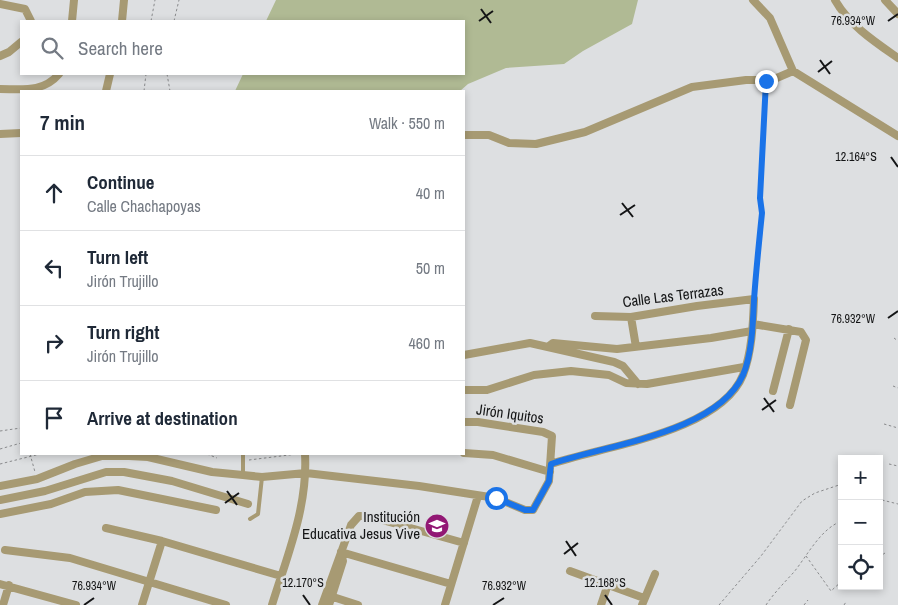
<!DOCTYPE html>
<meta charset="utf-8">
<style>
body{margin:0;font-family:"Archivo Narrow",sans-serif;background:#f6f6f7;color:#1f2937}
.controls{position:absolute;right:15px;bottom:15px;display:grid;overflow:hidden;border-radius:0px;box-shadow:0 2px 8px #0003}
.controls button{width:45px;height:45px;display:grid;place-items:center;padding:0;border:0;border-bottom:1px solid #e0e1e3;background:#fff;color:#1f2937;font:25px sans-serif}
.stop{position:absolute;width:15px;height:15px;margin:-11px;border:4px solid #1a73e8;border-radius:50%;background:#fff}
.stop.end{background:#1a73e8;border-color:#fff;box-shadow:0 1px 5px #0008}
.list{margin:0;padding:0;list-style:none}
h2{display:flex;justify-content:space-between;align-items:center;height:65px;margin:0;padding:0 20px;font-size:21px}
h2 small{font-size:16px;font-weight:400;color:#747a83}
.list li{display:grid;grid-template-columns:32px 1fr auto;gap:15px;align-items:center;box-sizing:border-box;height:75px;padding:0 20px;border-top:1px solid #e0e1e3}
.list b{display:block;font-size:19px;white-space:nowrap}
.list p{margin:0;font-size:16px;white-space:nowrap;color:#747a83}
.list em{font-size:16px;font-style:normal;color:#747a83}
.icon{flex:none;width:28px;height:28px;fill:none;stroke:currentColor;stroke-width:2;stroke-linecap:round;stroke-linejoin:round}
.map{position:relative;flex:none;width:898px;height:605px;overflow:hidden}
.search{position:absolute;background:#fff;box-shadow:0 2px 8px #0003;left:20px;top:20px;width:445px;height:55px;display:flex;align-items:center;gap:12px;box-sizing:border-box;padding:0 18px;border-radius:0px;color:#747a83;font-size:19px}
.panel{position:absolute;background:#fff;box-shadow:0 2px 8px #0003;left:20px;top:90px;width:445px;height:365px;border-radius:0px}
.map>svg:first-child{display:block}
.grass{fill:#b0ba94}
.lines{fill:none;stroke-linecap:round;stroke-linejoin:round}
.path{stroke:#898a8c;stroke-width:1;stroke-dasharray:2.5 2.5;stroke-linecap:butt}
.lane{stroke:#a79a73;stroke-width:4}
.street{stroke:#a79a73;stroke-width:8}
.route{stroke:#1a73e8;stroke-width:6}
.ticks{fill:none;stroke:#141516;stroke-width:2}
.labels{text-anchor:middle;stroke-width:5;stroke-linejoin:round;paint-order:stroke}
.street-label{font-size:15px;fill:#141516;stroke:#dddfe1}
.poi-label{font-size:15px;fill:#141516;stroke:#dddfe1;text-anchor:end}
.ticks-label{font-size:12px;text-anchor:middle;fill:#141516;stroke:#dddfe1;stroke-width:5;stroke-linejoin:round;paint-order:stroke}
</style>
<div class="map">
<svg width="898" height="605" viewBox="0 0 898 605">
<rect width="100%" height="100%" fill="#dddfe1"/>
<!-- grass -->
<path class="grass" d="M276 0H638L632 24 583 51 564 64 506 68 468 84 460 91H235L243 74H464V21H266Z"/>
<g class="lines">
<!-- path -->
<path class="path" d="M151 21 155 0
M174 21 179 0
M167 74 170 91
M144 91 146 74
M755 291 762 213 760 198 765 88
M894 338 898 341
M893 386 898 388
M884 424 898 428
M0 431 21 428
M0 449 21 443
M30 454 35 472
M207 454 217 458
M249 460 297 454
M0 464 40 454
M889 464 898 466
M882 500 898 504
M806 556 831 591 842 581
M879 557 885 553
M719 605 761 556 802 501 815 493 842 484
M766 605C774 593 784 583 794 572 807 556 821 528 842 521
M804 605 808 600
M844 605 846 602"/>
<!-- lane -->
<path class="lane" d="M243 475V454
M250 519 258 514 262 477"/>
<!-- street -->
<path class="street" d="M753 0 770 18 793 71
M835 0C849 25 875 42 898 58
M885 0 898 14
M0 4 25 9 31 21
M72 21 74 0
M122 21 124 0
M0 56 9 52 21 42
M0 89C22 89 43 93 59 74
M106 91 110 74
M0 134 21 133
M464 135H489L509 143 536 144 585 132 692 87 746 80H772L793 71 898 136
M631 317 636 347
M753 324 801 332 806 340 790 405
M549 346 553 343 617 349 711 338 752 331
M464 355 530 343 614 362 623 366 638 384
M464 390H487L534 375 571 371 609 375 626 383 647 384 744 367
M773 391 789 329
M464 453 493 455 550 472
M551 464C604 446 720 432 743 375 752 352 753 324 754 299L697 306 631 317 595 316
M0 486 37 479 75 464 102 456H129L148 457 212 472 243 475 262 477 306 473 419 486 496 498 525 510H533L549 481 552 436 543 432 478 422H464
M0 500 45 491 106 472H124L172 481 248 504
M0 514 51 504 85 492 118 490 216 510
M106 528 162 541 281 576
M5 550 70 558 226 605
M341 552 451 584
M570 571 644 598
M0 584 76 605
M327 595 358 605
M3 605 9 585
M142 605 162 541
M272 605C287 556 308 507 305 454
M322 605 351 525 359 516H368L464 543
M329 605 343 561 341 552
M445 605 478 496
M601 605 608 584
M642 605 655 574"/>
</g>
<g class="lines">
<!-- route -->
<path class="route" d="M496 498 525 510H533L549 481 551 464C605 445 717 433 743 375 752 354 753 323 754 300 756 271 759 242 762 213L760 198 766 81"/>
</g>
<!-- ticks -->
<path class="ticks" d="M481 9 491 23M479 21 493 11M888 21 898 14M820 60 830 74M818 72 832 61M891 157 898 167M622 203 633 217M620 215 635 205M888 318 898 311M764 398 774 412M762 410 776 400M227 491 237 505M225 503 239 493M566 541 576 556M564 554 578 543M303 595 310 605M605 595 612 605M84 605 94 598M493 605 504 598"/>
<!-- icons -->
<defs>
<symbol id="school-disc" viewBox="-11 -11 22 22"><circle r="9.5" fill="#921874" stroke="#dddfe1"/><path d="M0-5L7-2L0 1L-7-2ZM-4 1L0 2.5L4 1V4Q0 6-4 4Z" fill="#fff"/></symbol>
</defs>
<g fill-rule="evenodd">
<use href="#school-disc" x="423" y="512" width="28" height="28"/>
</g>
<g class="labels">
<!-- street labels -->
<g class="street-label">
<text transform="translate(673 296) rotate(-7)" y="5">Calle Las Terrazas</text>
<text transform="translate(510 414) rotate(8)" y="5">Jirón Iquitos</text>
</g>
<!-- poi labels -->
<g class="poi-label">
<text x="420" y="522">Institución<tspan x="420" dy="17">Educativa Jesus Vive</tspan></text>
</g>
</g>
<g class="ticks-label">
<text x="853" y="25">76.934°W</text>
<text x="856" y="161">12.164°S</text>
<text x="853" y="323">76.932°W</text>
<text x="303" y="587">12.170°S</text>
<text x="605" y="587">12.168°S</text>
<text x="94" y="590">76.934°W</text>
<text x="504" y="590">76.932°W</text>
</g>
</svg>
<div class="controls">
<button>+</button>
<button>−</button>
<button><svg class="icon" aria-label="locate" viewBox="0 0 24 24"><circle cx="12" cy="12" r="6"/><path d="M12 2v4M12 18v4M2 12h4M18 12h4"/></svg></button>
</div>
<div class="stop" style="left:496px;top:498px"></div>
<div class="stop end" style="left:766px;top:81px"></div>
<div class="search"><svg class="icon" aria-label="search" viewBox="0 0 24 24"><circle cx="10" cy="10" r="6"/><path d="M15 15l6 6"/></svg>Search here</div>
<section class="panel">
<h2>7 min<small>Walk · 550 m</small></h2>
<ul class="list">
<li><svg class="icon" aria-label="ahead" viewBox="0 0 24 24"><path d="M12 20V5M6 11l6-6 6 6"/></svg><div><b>Continue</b><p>Calle Chachapoyas</p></div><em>40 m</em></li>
<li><svg class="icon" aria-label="left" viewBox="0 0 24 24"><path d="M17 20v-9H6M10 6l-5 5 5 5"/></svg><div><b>Turn left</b><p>Jirón Trujillo</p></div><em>50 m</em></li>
<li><svg class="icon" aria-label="right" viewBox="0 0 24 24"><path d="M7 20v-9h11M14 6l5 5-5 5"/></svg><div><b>Turn right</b><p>Jirón Trujillo</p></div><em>460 m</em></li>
<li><svg class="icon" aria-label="arrive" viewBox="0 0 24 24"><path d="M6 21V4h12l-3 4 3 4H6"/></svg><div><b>Arrive at destination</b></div></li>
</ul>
</section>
</div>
